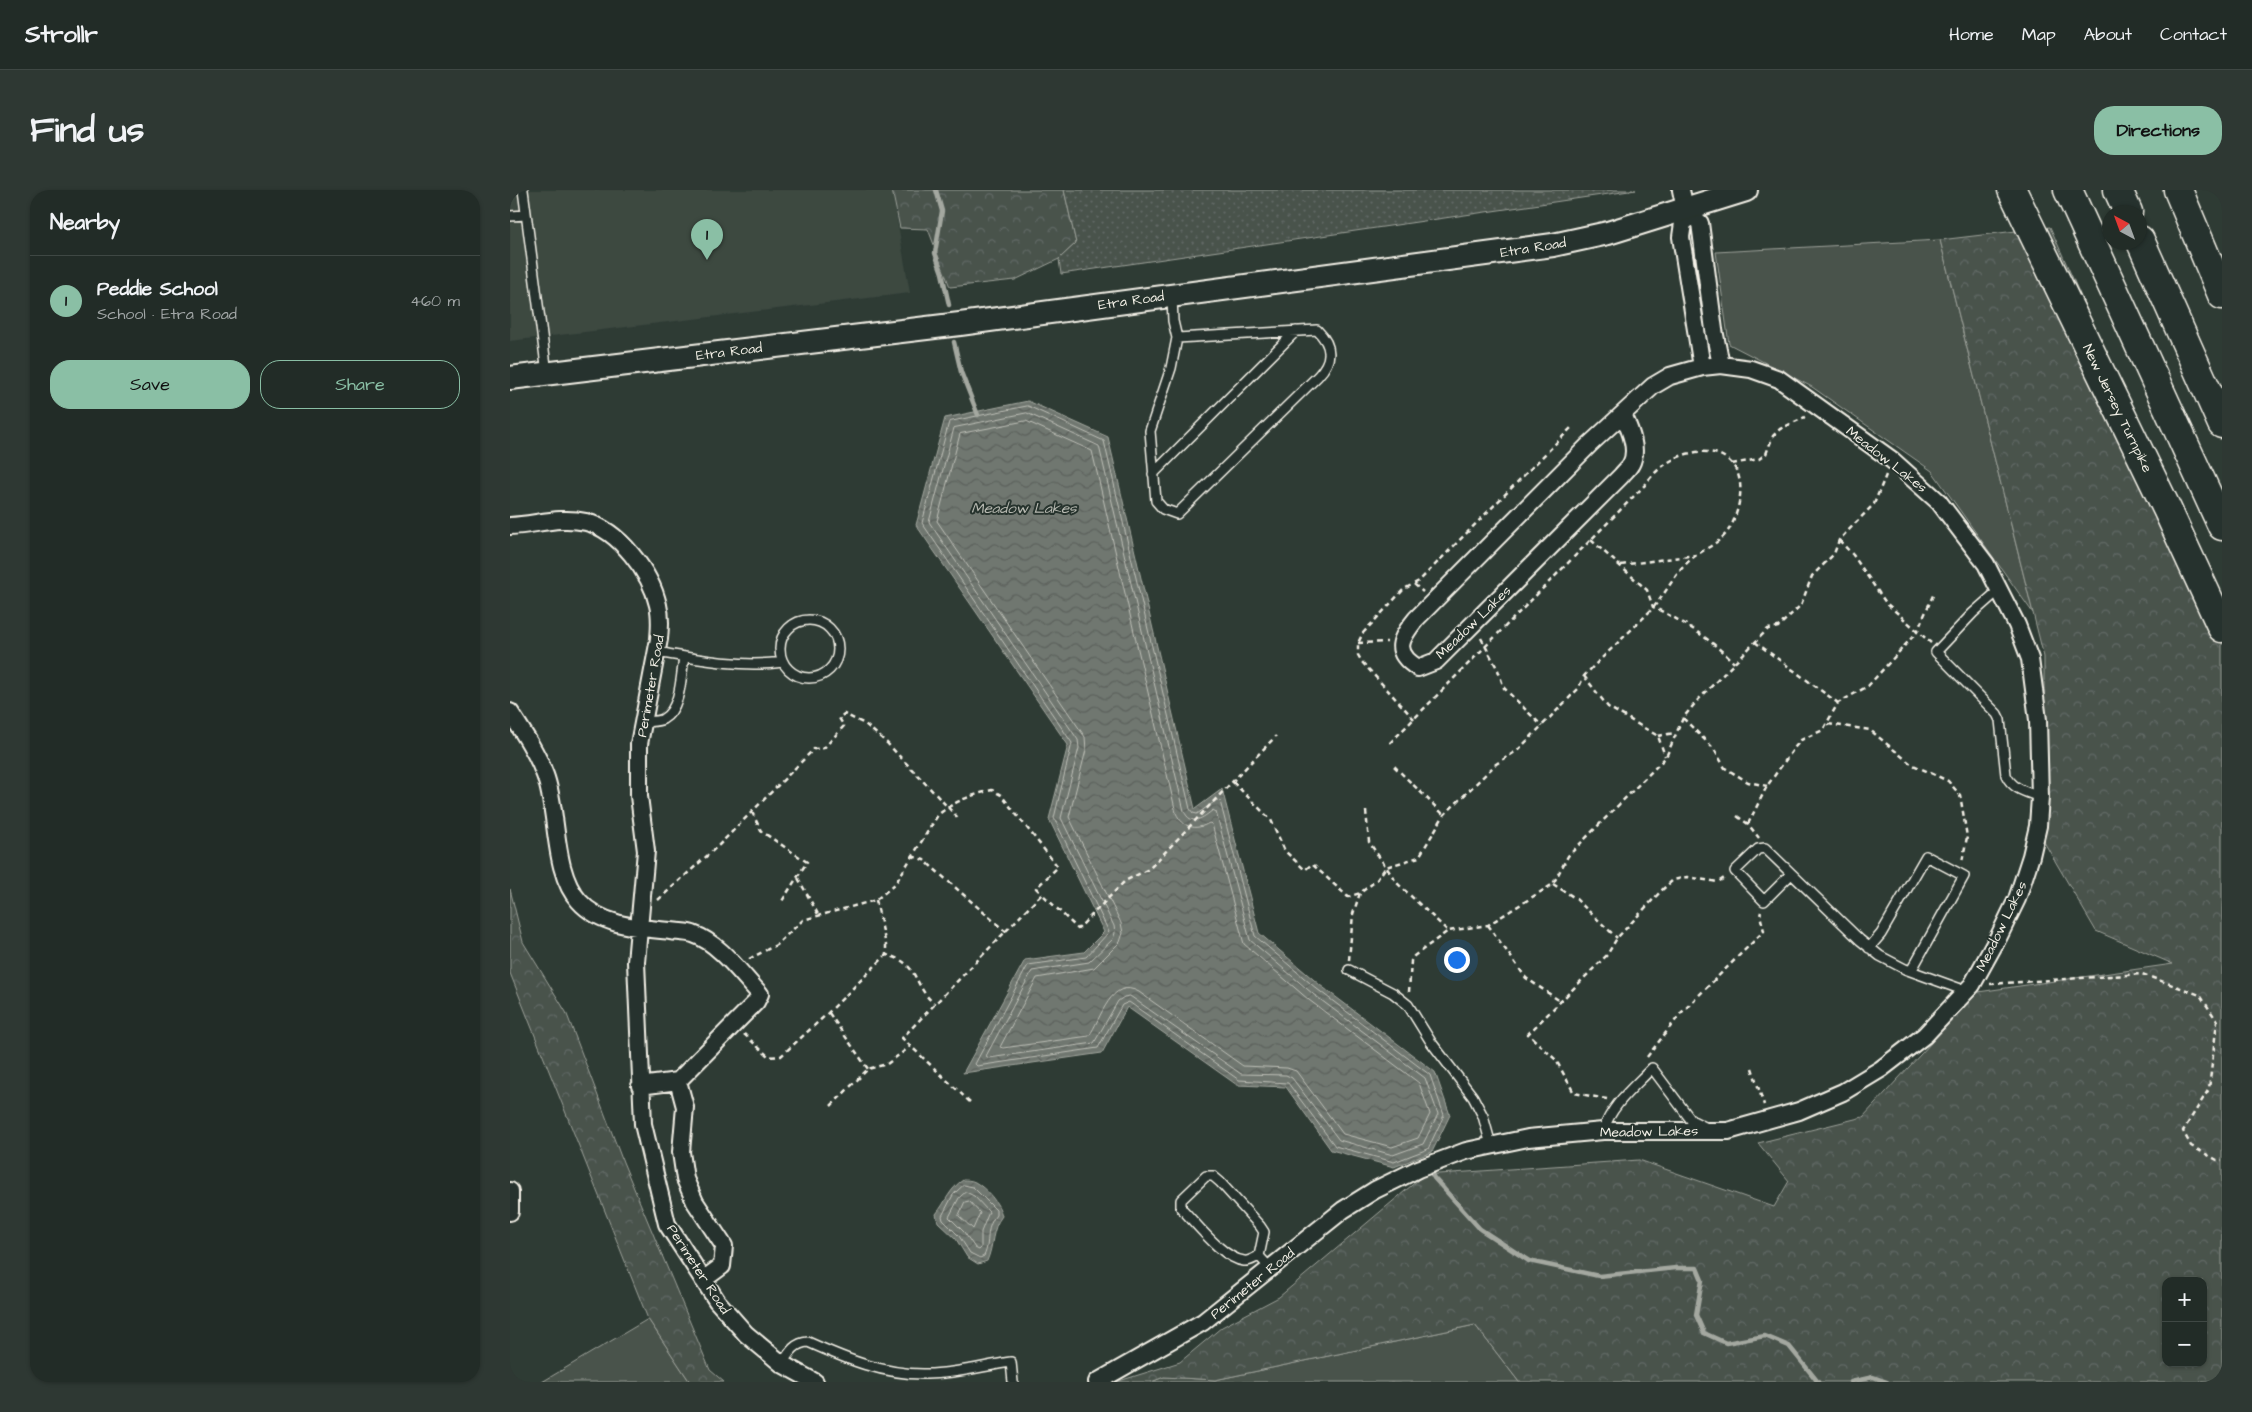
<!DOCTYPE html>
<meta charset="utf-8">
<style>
body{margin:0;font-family:"Architects Daughter",sans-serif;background:#2e3833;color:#f1f3f6}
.controls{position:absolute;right:15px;bottom:15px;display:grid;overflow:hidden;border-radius:10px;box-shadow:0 1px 4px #0004}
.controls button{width:45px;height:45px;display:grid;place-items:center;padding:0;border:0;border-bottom:1px solid #3f4844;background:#222c27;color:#f1f3f6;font:25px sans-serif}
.compass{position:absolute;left:1592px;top:15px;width:45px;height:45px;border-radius:50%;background:#222c27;box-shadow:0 1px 4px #0004;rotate:319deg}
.you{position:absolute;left:946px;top:769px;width:18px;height:18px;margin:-12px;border:4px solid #fff;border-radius:50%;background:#1a73e8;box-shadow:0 0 0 8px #1a73e833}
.badge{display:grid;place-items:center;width:32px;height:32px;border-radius:50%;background:#8abfa5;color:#111;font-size:16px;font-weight:700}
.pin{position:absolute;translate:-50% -41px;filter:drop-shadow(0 1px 2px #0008)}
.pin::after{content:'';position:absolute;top:26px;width:18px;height:15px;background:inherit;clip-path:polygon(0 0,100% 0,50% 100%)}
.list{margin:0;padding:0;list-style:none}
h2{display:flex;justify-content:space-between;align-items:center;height:65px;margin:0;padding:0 20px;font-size:21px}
h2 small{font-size:16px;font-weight:400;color:#a2a7a7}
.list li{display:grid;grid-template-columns:32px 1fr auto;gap:15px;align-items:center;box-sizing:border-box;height:90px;padding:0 20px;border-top:1px solid #3f4844}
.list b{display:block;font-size:19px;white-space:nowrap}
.list p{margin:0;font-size:16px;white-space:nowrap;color:#a2a7a7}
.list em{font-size:16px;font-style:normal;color:#a2a7a7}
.actions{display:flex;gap:10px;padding:15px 20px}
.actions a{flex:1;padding:11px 0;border:1px solid #8abfa5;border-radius:20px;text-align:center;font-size:18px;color:#8abfa5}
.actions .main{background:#8abfa5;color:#111}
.map{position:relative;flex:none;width:1712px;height:1192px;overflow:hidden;border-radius:20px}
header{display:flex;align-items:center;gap:30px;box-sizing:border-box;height:70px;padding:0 25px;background:#222c27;border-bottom:1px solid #3f4844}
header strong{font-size:24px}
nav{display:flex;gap:28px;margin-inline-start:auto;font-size:18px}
.intro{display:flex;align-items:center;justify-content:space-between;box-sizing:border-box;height:120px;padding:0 30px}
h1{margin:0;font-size:35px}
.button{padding:12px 22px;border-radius:20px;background:#8abfa5;color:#111;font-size:18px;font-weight:700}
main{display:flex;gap:30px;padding:0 30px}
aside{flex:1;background:#222c27;border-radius:20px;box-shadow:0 1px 4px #0004}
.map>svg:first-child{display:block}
.built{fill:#3c4841}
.grass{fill:#48524c;stroke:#9ea29a}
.forest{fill:url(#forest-crowns);stroke:#9ea29a;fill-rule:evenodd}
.park{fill:url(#park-dots);stroke:#9ea29a}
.water{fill:url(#water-waves);stroke:#a4a8a0}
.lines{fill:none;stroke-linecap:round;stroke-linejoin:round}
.shore{stroke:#bfc0b8;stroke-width:1}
.stream{stroke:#a4a8a0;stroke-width:4.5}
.lane-casing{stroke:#f4f1e8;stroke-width:12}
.street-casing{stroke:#f4f1e8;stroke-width:20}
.secondary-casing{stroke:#f4f1e8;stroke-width:26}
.highway-casing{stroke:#f4f1e8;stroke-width:31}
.path{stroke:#f4f1e8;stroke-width:2.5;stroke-dasharray:5 4;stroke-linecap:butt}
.lane{stroke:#26332d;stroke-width:9}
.street{stroke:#26332d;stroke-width:16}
.secondary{stroke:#26332d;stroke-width:22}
.highway{stroke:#26332d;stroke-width:28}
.labels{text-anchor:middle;stroke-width:4;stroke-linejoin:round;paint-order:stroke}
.street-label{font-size:14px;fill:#f4f1e8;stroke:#26332d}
.water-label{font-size:15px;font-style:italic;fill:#b8bab2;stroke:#26332d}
</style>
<header>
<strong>Strollr</strong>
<nav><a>Home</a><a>Map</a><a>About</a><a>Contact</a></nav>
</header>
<div class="intro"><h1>Find us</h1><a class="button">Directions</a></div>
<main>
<aside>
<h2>Nearby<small></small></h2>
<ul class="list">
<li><span class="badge">1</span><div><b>Peddie School</b><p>School · Etra Road</p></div><em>460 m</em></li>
</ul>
<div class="actions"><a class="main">Save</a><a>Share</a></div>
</aside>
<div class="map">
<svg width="1712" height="1192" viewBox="0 0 1712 1192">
<defs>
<pattern id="forest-crowns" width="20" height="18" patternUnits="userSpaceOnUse" patternTransform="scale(1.25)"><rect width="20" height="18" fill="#48524c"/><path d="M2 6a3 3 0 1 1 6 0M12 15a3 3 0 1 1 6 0" fill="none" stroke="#636b66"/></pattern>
<pattern id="park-dots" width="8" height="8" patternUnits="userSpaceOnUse" patternTransform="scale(1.25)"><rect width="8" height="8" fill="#48524c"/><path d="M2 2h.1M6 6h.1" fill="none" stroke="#636b66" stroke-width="1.8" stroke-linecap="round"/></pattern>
<pattern id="water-waves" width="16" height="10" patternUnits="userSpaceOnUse" patternTransform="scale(1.25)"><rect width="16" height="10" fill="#6f7770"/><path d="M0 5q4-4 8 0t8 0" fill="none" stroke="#5c605b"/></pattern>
</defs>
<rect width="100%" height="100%" fill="#2e3b34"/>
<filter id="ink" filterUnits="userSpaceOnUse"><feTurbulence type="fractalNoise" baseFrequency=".02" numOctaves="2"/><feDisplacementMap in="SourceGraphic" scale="10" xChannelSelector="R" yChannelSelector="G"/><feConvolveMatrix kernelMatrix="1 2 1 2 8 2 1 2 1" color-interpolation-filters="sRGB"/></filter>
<g filter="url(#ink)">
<!-- built -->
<path class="built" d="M0 0H382L400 103 0 151Z"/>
<!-- grass -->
<path class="grass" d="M1430 50 1523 423 1422 281 1302 197 1219 154 1206 62Z
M138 1129 180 1192H32Z
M965 1135 1009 1192H641L654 1187 705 1190Z"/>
<!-- forest -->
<path class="forest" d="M382 0H554L566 53 549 69 505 90 440 97 418 39 390 38Z
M1540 37 1712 424V1192H1009L965 1135 705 1190 654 1187 641 1192H606L670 1172 712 1137 769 1107 914 985 1129 970 1264 1017 1279 991 1248 953 1353 927 1468 802 1663 774 1586 741 1534 652V467L1430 50ZM1656 1091H1693V1173H1656Z
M0 699 13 752 56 822 113 972 200 1180 214 1192H180L138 1129 0 783Z"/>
<!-- park -->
<path class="park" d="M554 0H1126L551 84 549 69 566 53Z"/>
<!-- water -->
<path class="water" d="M518 211 598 247 685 619 712 599 749 743 810 795 925 882 940 925 922 962 884 977 821 960 776 897 727 895 617 817 592 863 453 883 515 770 574 762 594 742 539 629 558 555 406 335 435 228Z
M453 990C456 990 461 990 465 992 476 998 490 1014 492 1026 481 1040 484 1055 477 1071L468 1074 457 1067 446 1049 428 1032 426 1024C436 1012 439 999 453 990Z"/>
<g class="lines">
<!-- shore -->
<path class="shore" d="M518 216 594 251 680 619 683 623 687 624 707 610 710 611 745 746 807 799 920 885 934 925 918 959 884 972 825 956 778 893 729 890 619 812 612 815 588 858 467 876 465 874 518 775 576 767 599 742 544 628 562 553 412 333 439 232Z
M517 223 589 256 674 621C681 637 693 628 703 620L706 622 740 750 803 804 915 888 928 924 913 954 883 965 829 950 782 888 776 885 731 884 620 806 614 807 608 811 584 853 479 868 476 866 522 781 579 772 603 749 605 743 604 736 551 628 569 558 568 550 419 332 444 238Z
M516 231 582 261 666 623C673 638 686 641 699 633L702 634 734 754 799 810 909 893 920 924 908 948 882 957 833 944 786 881 777 878 733 876 629 802C601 786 591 829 579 846L493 858 490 857 527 788 584 778 610 752 613 743 611 733 559 627 576 560 575 547 427 331 450 244Z
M454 995 463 997 486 1020V1025C474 1041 481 1051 474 1066L470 1068 460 1063 449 1046 433 1030 432 1026 443 1005Z
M456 1002 464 1006 479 1022 471 1042V1058L469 1060 465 1058 454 1042 439 1027 449 1008Z
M455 1012 459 1011 470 1023 463 1039 449 1026Z"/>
<!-- stream -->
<path class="stream" d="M426 0 432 21 425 63 432 83 439 115
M444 152 451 182 468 225
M919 979 924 988 970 1039 1019 1071 1089 1086 1166 1078H1187L1192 1090 1186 1125 1194 1143 1216 1153 1255 1146 1279 1156 1308 1192
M1341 1192 1363 1187 1377 1192"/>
<defs>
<path id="lane" d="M13 0 37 183
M0 26 16 25
M662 107 663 131 667 148 661 178 640 241 646 311 653 319 667 324 808 186C823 170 823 156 807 140L667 148
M643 284 786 141
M1489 400 1463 423 1426 462 1487 524 1490 530 1496 585C1502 599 1517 602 1530 607
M270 459a29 29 0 1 1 58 0a29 29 0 1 1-58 0Z
M146 462C188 469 231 478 273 472
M133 532C139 531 148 532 153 529 171 519 171 486 174 467
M1281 684 1254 711 1225 681 1248 659 1255 658 1350 750 1370 766 1395 779 1456 801
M1359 758 1371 744 1416 666 1454 686 1401 781
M839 780 883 803 898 815 921 852 963 907 973 926 981 955
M1093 941C1102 914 1123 898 1142 878L1181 930 1197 938
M749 1066 754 1042 750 1036 710 992 703 986H696L671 1010V1018C686 1033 713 1069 734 1071 739 1072 744 1068 749 1066L761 1079
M272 1174C279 1163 284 1153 298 1152 336 1169 374 1185 417 1184 445 1184 473 1176 501 1172L503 1192"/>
<path id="street" d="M1171 0 1175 19 1171 47 1192 177
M1175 19 1190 33 1204 140 1211 175
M0 336C26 335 49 326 76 332 109 340 141 383 148 415 151 427 150 438 149 449L129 554V606L136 661 126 772 133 934 157 1034 207 1111 236 1144 272 1174 305 1192
M0 522C13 542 27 563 35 585 49 622 42 682 69 711 91 736 130 738 160 741 167 742 176 742 183 744 210 753 231 784 250 804L246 812 168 891 130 896
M168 891 175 917 171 962 175 989 185 1012 214 1056 212 1076 193 1090
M0 1001V1022
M587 1192 693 1132 833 1020 865 1000 908 979 956 961 1018 948 1093 941H1218L1289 921 1333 902 1371 879 1415 845 1462 795 1489 746 1507 709 1521 666 1528 636 1530 607 1528 530 1520 469 1507 435 1476 374 1429 312 1382 270 1269 189 1241 179 1211 175 1192 177 1160 186 1143 196 1080 254 906 429C890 449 882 462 908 478L926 471 1111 286C1114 282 1119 278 1121 274 1129 259 1119 238 1113 224"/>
<path id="secondary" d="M0 188 450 134 1043 55 1098 43 1236 0"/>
<path id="highway" d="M1502 0 1657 319 1712 438
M1558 0 1712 336
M1608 0 1618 22
M1668 0 1712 105
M1630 50 1712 234"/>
</defs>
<!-- lane casing -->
<use href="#lane" class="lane-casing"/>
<!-- street casing -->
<use href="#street" class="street-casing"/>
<!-- secondary casing -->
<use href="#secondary" class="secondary-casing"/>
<!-- highway casing -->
<use href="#highway" class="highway-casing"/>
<!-- path -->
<path class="path" d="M1222 274 1249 269 1256 264 1263 246 1270 239 1295 227
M1081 350 1137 400 1143 417C1174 432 1200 448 1224 473
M1329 350 1343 365 1376 413 1421 453
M1111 375 1186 365
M904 394 913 402
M971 448 988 480 994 498 1032 536
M1245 452 1328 513
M848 453 877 452
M1074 486 1098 517 1148 546 1155 566
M1173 528 1204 559 1215 578 1238 592 1257 596
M904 529 852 472 848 465V453L853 443 894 399 909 391 1063 236
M1318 534 1360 540 1401 574 1438 591 1450 605 1453 622 1457 647 1452 672
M1148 546 1164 543
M884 576 934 625
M723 592 761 630 775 661 795 680 802 674 838 707 850 703 866 691 876 677 909 667 934 625 986 574 1008 560 1068 499 1074 486C1096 463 1120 442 1142 419 1154 406 1162 389 1174 376 1194 354 1216 357 1226 324 1250 250 1169 244 1135 295L880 553
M856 621 859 652 887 693 938 741
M242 622 251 641 297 672 272 711
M1227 626 1238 634 1249 648
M1238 634 1257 596 1285 557 1291 550 1313 540 1328 513 1358 496 1407 442 1424 403
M402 666 414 670 496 742
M288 688 309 726
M1043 694 1065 708 1107 748
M148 710 209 655 304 559 314 558 334 536 329 528 334 524 355 534 377 553 449 629
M366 710 376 755V765C410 772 402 796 425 814
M978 735 1016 788 1050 811
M239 769 266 755 293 730 366 710 385 694 428 625C444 611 462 605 482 600L491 605 548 677 526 698 532 704
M839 770 843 724 850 703
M1480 794 1632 784 1690 805 1707 831 1699 899 1673 941 1681 956 1707 970H1712
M899 802 901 771 904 766 938 741 978 735 1043 694 1058 666 1156 567 1173 528 1187 511 1258 439 1268 437 1291 415 1302 386 1324 364 1329 350 1364 314 1376 285
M319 823 358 879
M234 844 259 867 271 866 318 823 376 765
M1137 867 1171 823 1254 741 1250 725 1251 722
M1242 878 1254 915
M1097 909 1064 903 1046 870 1018 844 1097 765 1107 748 1152 700 1163 690 1177 687 1208 692 1216 687
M460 912 392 848 532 704 568 739 615 691 639 679 766 546
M321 916 358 879 377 874 401 856"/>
<!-- lane -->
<use href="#lane" class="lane"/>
<!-- street -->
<use href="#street" class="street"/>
<!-- secondary -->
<use href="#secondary" class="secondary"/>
<!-- highway -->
<use href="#highway" class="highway"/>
</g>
</g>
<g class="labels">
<!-- street labels -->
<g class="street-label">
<text transform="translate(1023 57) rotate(-9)" y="5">Etra Road</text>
<text transform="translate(621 110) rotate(-8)" y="5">Etra Road</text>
<text transform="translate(219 161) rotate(-7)" y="5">Etra Road</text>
<text transform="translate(1608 218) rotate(64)" y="5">New Jersey Turnpike</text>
<text transform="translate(1377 269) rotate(38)" y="5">Meadow Lakes</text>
<text transform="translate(963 432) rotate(-44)" y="5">Meadow Lakes</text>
<text transform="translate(140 496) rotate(-80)" y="5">Perimeter Road</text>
<text transform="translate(1491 736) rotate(-64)" y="5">Meadow Lakes</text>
<text transform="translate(1139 941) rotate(-1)" y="5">Meadow Lakes</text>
<text transform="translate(189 1079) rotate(57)" y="5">Perimeter Road</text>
<text transform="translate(742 1093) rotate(-39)" y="5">Perimeter Road</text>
</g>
<!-- water labels -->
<g class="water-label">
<text x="514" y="323">Meadow Lakes</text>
</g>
</g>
</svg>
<div class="controls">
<button>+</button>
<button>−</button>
</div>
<svg class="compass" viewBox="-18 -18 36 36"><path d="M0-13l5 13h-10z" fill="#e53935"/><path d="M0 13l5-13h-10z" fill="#a2a7a7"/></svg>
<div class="you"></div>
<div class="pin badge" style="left:197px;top:70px">1</div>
</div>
</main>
